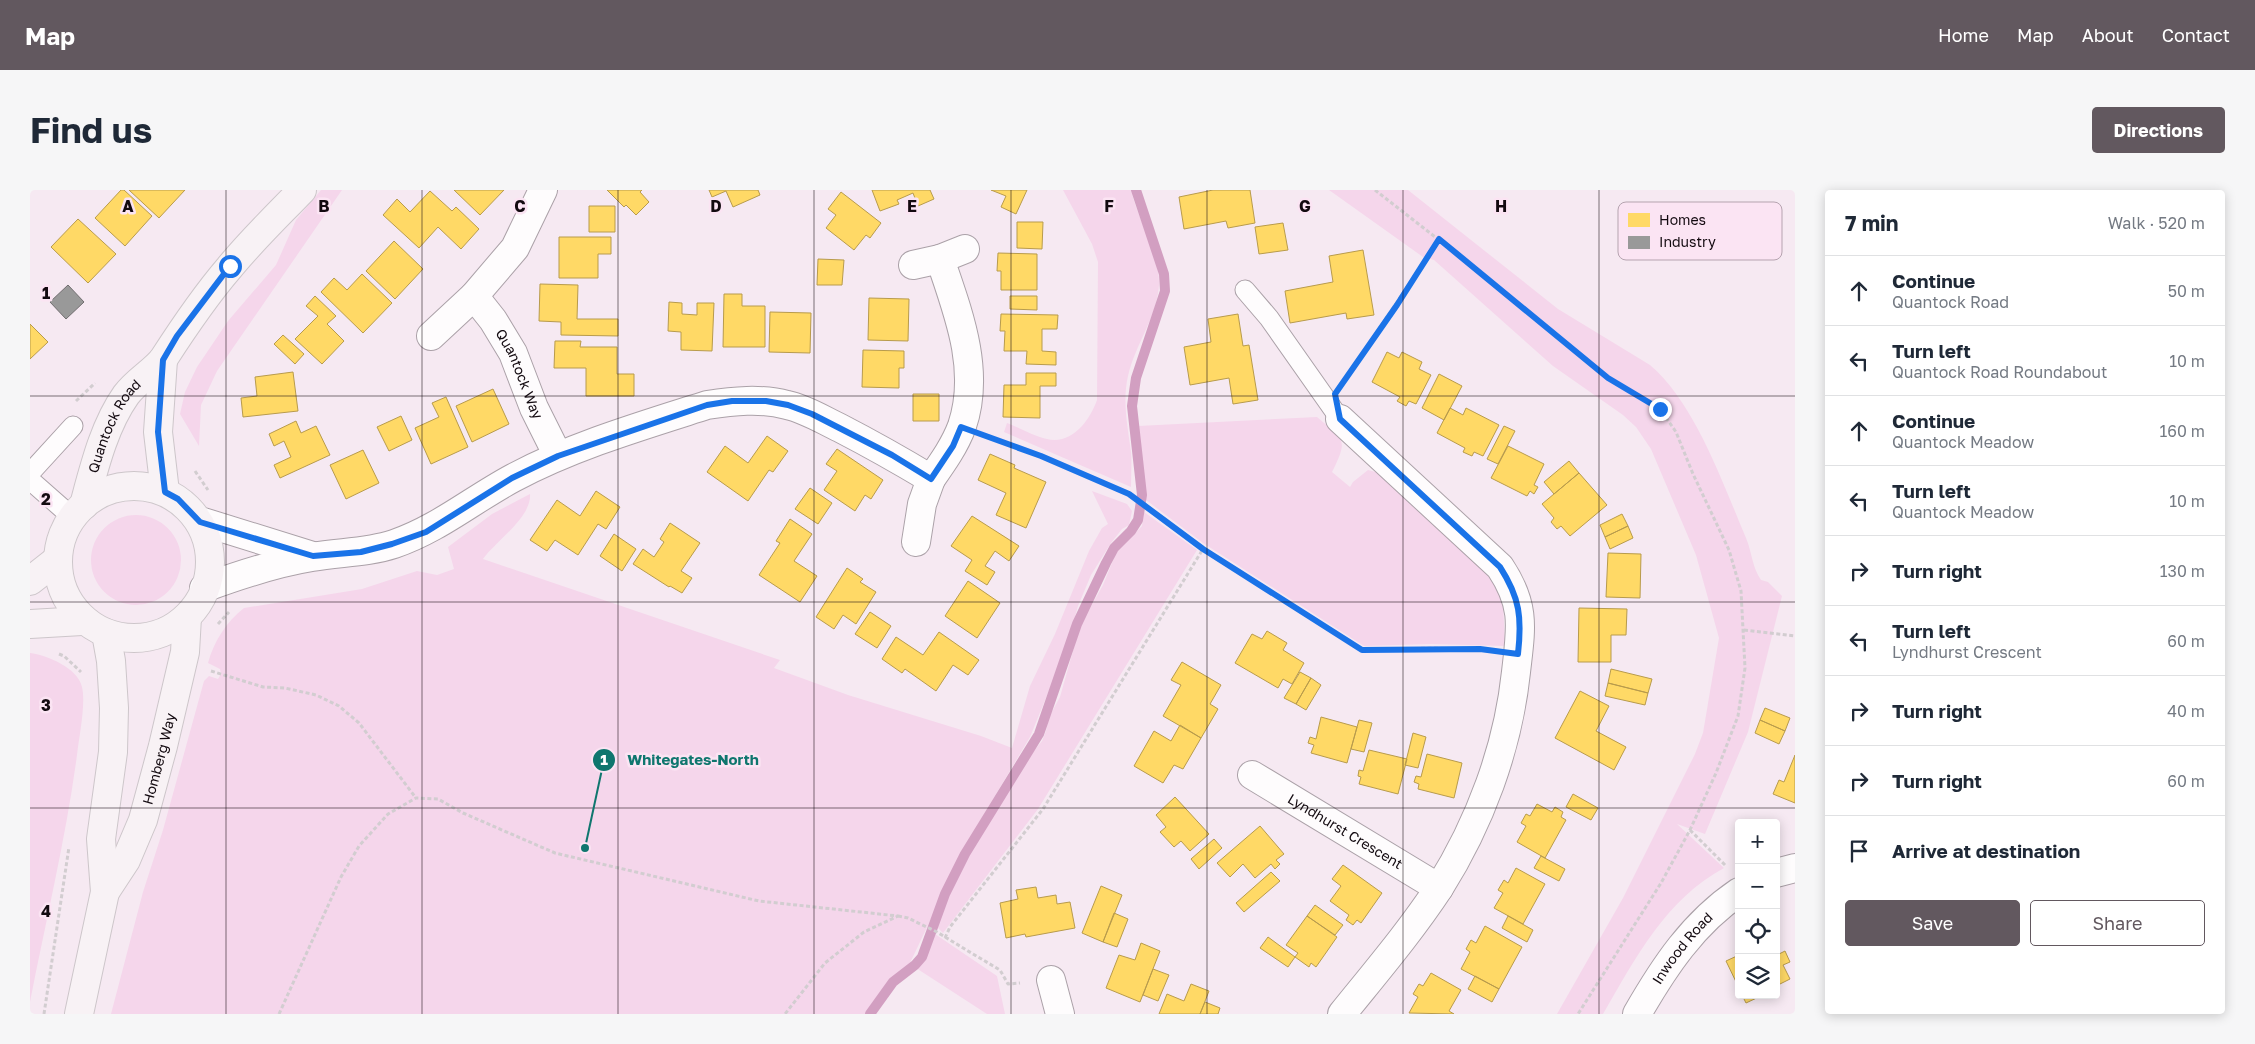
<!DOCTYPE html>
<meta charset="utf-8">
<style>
body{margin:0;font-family:"Golos Text",sans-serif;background:#f6f6f7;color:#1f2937}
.controls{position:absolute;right:15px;bottom:15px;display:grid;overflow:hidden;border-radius:5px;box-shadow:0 2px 12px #0003}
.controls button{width:45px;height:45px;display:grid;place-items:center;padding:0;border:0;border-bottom:1px solid #e0e1e3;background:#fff;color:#1f2937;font:25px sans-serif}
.stop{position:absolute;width:15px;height:15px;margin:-11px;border:4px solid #1a73e8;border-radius:50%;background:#fff}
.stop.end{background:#1a73e8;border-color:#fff;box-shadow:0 1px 5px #0008}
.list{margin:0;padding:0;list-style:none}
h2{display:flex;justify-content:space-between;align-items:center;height:65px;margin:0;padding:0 20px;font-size:21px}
h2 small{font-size:16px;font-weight:400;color:#747a83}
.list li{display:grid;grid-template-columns:32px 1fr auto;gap:15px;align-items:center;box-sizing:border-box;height:70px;padding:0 20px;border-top:1px solid #e0e1e3}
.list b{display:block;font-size:19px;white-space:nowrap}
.list p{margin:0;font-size:16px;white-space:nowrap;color:#747a83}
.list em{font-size:16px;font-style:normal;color:#747a83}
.actions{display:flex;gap:10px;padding:15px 20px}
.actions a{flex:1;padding:11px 0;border:1px solid #62585f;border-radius:5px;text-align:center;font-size:18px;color:#62585f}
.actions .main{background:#62585f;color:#fff}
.icon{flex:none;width:28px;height:28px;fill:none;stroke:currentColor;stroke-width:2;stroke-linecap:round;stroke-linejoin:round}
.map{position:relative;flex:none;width:1765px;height:824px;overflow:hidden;border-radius:5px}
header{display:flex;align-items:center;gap:30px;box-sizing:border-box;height:70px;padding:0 25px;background:#62585f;color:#fff}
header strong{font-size:24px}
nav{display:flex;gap:28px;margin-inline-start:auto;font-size:18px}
.intro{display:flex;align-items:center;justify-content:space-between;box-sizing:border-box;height:120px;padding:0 30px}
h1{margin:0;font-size:35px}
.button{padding:12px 22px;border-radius:5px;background:#62585f;color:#fff;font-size:18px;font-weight:700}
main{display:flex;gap:30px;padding:0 30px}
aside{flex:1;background:#fff;border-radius:5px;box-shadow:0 2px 12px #0003}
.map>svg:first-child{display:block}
.green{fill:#f5d6eb}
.homes{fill:#ffd966;stroke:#b89b4c}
.industry{fill:#999;stroke:#716e70}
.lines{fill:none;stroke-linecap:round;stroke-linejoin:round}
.stream{stroke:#d29fc1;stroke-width:10}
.service-casing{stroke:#aba1a8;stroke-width:21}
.minor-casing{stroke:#aba1a8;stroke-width:30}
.primary-casing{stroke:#cdc6ca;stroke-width:30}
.path{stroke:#d2cdd0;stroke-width:3;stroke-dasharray:4 2.5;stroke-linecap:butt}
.service{stroke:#fefcfd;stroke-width:19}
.minor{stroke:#fefcfd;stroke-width:28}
.primary{stroke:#f8f2f5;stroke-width:28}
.route{stroke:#1a73e8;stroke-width:6}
.grid{fill:none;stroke:#130a10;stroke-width:1;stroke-opacity:0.55}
.labels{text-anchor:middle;stroke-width:5;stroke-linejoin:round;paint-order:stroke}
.street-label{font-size:14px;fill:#130a10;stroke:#fbe4f3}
.key{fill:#fbe4f3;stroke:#b5a3af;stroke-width:1}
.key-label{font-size:14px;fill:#130a10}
.grid-label{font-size:16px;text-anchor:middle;font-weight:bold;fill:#130a10;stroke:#fbe4f3;stroke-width:5;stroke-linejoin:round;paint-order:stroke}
.leader{fill:none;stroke:#0f766e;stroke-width:2}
.callout-dot{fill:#0f766e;stroke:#fbe4f3;stroke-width:2}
.mark-label{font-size:15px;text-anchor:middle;font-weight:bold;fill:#fff}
.callout-label{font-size:15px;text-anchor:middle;font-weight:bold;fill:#0f766e;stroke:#fbe4f3;stroke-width:5;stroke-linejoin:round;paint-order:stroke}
</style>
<header>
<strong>Map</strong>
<nav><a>Home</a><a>Map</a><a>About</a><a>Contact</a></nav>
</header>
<div class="intro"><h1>Find us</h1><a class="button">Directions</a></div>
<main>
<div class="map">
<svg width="1765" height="824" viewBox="0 0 1765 824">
<rect width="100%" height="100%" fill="#f6e9f2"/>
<!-- green -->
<path class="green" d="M291 0H312L187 181 171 215 169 256 150 224 155 202 167 177 198 131 246 75 266 30Z
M1033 0H1101C1108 31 1130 63 1129 95 1127 127 1105 155 1098 186 1092 212 1098 237 1101 262 1102 273 1101 285 1101 297L974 242 977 233C990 238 1003 246 1017 249 1042 255 1060 230 1067 210L1068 72 1062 54Z
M1299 0H1378L1528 119 1620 175C1665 213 1693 294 1716 348 1722 362 1722 377 1731 390L1738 392 1752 406 1718 542 1675 644 1647 634 1694 678C1636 709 1605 769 1573 824H1527L1593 708 1665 564 1673 543 1689 448 1666 365 1621 259 1606 237 1593 225 1523 176 1404 70 1393 67Z
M1287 227C1314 250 1319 248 1302 282L1320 297 1323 292 1338 280 1349 283 1465 388 1473 412 1475 456 1401 454 1334 456 1173 353 1116 310 1108 236Z
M1062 301 1097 314 1102 321 1099 335 1092 339 1081 353 1061 385 1048 416 1036 459 1000 547 931 663 899 733 879 775 860 789 837 824H81L113 702 133 640 174 491 179 486 188 489 191 484 190 479 178 473C184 451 197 431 214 418L332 399 387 381 407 385 424 379 418 357 462 324 500 304C502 327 466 351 453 369L750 470 744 478 818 505 951 546 982 558 1000 496 1025 444 1059 361 1072 338 1078 334Z
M1114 322 1167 360 1008 619 913 743 907 737 921 697 936 669 999 567 1012 551 1016 541 1019 527 1030 507 1050 436 1073 395 1086 363 1112 336Z
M61 370a45 45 0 1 1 90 0a45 45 0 1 1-90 0Z
M0 463C17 465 48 478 52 497 56 514 49 547 47 565 36 648 16 730 0 812Z
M905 744 967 786 975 824H957L886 778 896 768Z"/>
<!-- homes -->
<path class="homes" d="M91 0H94L122 26 95 56 65 28Z
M99 0H155L129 28Z
M424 0H474L450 25Z
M577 0H612L610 2 619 12 606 25 596 15 594 17Z
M679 0H728L730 5 703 17 696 1 682 7Z
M842 0H900L904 9 888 16 883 3 867 10 869 14 850 21Z
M961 0H997L986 24 971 17 976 6Z
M1220 0 1225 33 1198 38 1196 31 1154 39 1149 7 1183 0Z
M400 1 422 21 426 17 449 39 431 59 408 37 389 58 353 25 367 9 380 22Z
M811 2 851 33 840 48 836 45 824 60 796 38 806 25 798 19Z
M559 16H585V42H559Z
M48 29 86 64 58 93 21 57Z
M987 32H1013L1012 59 987 58Z
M1253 33 1258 60 1229 64 1225 37Z
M529 47H581V64H568V88H529Z
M364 51 393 79 365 109 336 81Z
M1333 60 1344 125 1317 129 1316 123 1260 133 1255 101 1303 92 1299 66Z
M968 63 1007 64V100H971V81H967Z
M788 69 814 70 812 95H787Z
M332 84 362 113 333 143 291 102 304 88 317 100Z
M510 94 548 95 547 129H588V146L531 145V132L509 131Z
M694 104H712V116H735V157H693Z
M285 106 306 126 297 134 314 151 292 174 265 149 288 126 276 116Z
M980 106H1007V120L980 119Z
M839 108 879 109 878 151 838 150Z
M639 112 652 113V124L667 125V113H684L682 161 651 160V142L638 141Z
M740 122 781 123 780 163 739 162Z
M971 124 1028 125 1027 139H1012V161L1026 162V175L996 174 997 161H974L975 141H970Z
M1208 124 1213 156 1219 155 1228 210 1203 214 1199 188 1160 195 1154 157 1181 152 1178 129Z
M0 134 18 152 0 169Z
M253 145 274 164 265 174 244 154Z
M525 151H551L550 157H587V184H604V206H556V178H524Z
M833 160 874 161V178H869V198L832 197Z
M1357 162 1369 168 1372 162 1392 172 1389 179 1401 185 1386 214 1379 211 1376 216 1367 211 1370 207 1342 192Z
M263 182 268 221 213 227 211 208 227 206 225 187Z
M996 183H1026V196H1010V228L973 227 974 195H996Z
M1409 184 1432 196 1414 230 1392 218Z
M463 199 479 234 442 252 426 216Z
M883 204H909V231H883Z
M416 207 438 257 401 274 385 238 409 227 402 213Z
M1420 218 1433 225 1436 218 1469 235 1453 266 1444 262 1442 266 1433 262 1435 258 1407 243Z
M371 226 382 250 359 261 347 237Z
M266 231 271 243 286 236 300 265 250 288 244 275 261 267 254 251 244 256 239 244Z
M1474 236 1485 241 1468 274 1457 269Z
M737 246 758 261 743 282 739 280 718 311 677 282 695 256 718 273Z
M1478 256 1514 274 1504 295 1508 297 1504 304 1500 301 1497 306 1461 288Z
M807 259 853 290 841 309 835 305 825 321 794 300 807 281 796 274Z
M333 260 349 293 316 309 300 275Z
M960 264 985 275 984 278 1016 292 996 338 966 325 976 303 948 290Z
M1539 271 1549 283 1524 304 1514 292Z
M1549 283 1577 315 1540 346 1531 336 1527 339 1521 332 1524 328 1512 314Z
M780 298 802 313 788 334 765 319Z
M566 301 590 317 576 339 568 334 548 365 525 350 517 361 500 350 527 310 550 326Z
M1592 324 1598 336 1575 347 1570 335Z
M942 326 989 356 979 371 965 361 955 376 965 382 957 395 935 381 942 370 921 356Z
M760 329 782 344 764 371 787 386 770 412 729 385 750 353 746 351Z
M640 333 670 353 651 381 662 388 652 403 640 396 639 397 603 374 613 359 624 367 634 352 630 349Z
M1598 336 1603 348 1580 359 1575 347Z
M584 344 606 359 592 381 570 366Z
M1578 363 1611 364 1610 408 1576 407Z
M817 378 833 389 830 392 846 402 826 434 813 425 804 439 786 427Z
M938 391 970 413 947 448 915 426Z
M1549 418 1597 419 1596 445H1581V472H1548Z
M840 422 861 436 847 458 825 444Z
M1237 441 1257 453 1253 460 1274 473 1262 494 1253 489 1248 498 1205 473 1222 444 1232 449Z
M909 442 949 470 938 485 923 475 906 501 875 479 872 483 852 469 866 447 893 465Z
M1152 472 1191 495 1180 514 1188 519 1171 548 1133 526 1151 495 1141 490Z
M1581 479 1622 489 1618 503 1578 493Z
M1270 482 1281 488 1266 514 1254 508Z
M1281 488 1291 495 1276 520 1266 514Z
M1578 493 1618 503 1615 515 1575 506Z
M1550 501 1579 516 1566 541 1596 557 1584 580 1525 548Z
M1735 518 1760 528 1755 541 1730 530Z
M1291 527 1327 537 1317 573 1281 563 1284 555 1278 553 1280 547 1286 549Z
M1329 530 1342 533 1334 562 1321 559Z
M1730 530 1755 541 1749 554 1725 543Z
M1150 535 1171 548 1153 579 1144 575 1133 593 1104 576 1124 541 1141 551Z
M1383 543 1396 547 1388 578 1375 575Z
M1339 560 1377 569 1368 604 1329 594 1331 587 1328 586 1329 580 1333 581Z
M1397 564 1432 573 1424 608 1388 599 1389 594 1384 592 1386 586 1391 587Z
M1765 565V613L1743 604 1749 590 1754 592Z
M1543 604 1568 618 1561 630 1536 617Z
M1145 607 1179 644 1160 661 1151 651 1144 657 1130 642 1136 637 1126 625Z
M1507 614 1522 622 1525 617 1533 622 1531 627 1536 630 1515 668 1487 652 1496 636 1491 633 1496 624 1500 626Z
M1230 636 1254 664 1246 670 1250 674 1245 679 1241 674 1225 688 1213 674 1200 687 1187 673Z
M1184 649 1192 658 1169 679 1161 669Z
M1511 666 1535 679 1529 691 1504 678Z
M1313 675 1352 703 1331 733 1327 730 1323 735 1316 730 1319 725 1300 711 1311 696 1302 689Z
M1486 678 1515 694 1493 734 1464 718 1473 703 1468 700 1474 690 1478 693Z
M1241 682 1250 691 1214 722 1206 713Z
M1071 696 1092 705 1073 752 1052 743Z
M1006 697 1008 708 1026 705 1027 714 1040 712 1045 738 996 747 995 744 976 748 970 713 988 709 986 700Z
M1285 715 1313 735 1305 745 1277 726Z
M1084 723 1098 729 1087 757 1073 752Z
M1277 726 1307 747 1286 777 1281 773 1279 777 1265 767 1268 763 1256 755Z
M1478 726 1503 740 1497 752 1472 738Z
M1455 736 1492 757 1469 799 1431 779 1440 762 1436 759 1441 750 1446 753Z
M1238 747 1265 767 1258 777 1230 758Z
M1111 753 1130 761 1110 812 1076 798 1089 765 1105 770Z
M1746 759 1749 764 1755 761 1760 772 1753 775 1760 789 1748 795 1746 790Z
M1709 765V798L1696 771Z
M1123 779 1139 785 1128 811 1113 805Z
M1401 783 1431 800 1419 821 1424 824 1379 823 1388 807 1383 804 1389 794 1393 796Z
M1445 786 1469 799 1462 812 1438 799Z
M1161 794 1179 801 1170 824H1129L1137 804 1154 811Z
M1712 805H1733L1716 813Z
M1175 812 1190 818 1188 824H1170Z"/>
<!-- industry -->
<path class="industry" d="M38 95 54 112 36 129 20 112Z"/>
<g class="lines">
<!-- stream -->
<path class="stream" d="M840 824 863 792 885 775 892 767 915 704 935 664 1009 544 1047 434 1076 373 1084 358 1101 341 1108 330 1112 305 1102 216 1106 188 1135 101 1134 84 1106 0"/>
<defs>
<path id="service" d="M1215 100 1239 128 1310 229
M0 283 43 236
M0 290 42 327"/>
<g id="minor">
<path d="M883 75 910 69"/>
<path id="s1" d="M444 106 463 130 483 163 504 218 528 266"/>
<path d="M401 146 444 106 485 58 513 0"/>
<path d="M1310 229 1470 377C1496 416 1491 438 1486 482 1478 558 1450 633 1409 698 1380 742 1345 783 1312 824"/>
<path d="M170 331 283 366"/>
<path d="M886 352 892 314 901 289"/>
<path d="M174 398C209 385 245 373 282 367 310 362 337 363 364 354 408 339 442 310 483 288 543 256 611 236 677 215 703 211 731 208 757 215 776 219 793 230 810 238 841 254 871 271 901 289 913 272 925 255 932 236 951 180 928 122 910 69L935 59"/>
<path id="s2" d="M1222 585 1409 698"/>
<path d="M1746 683 1765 678"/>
<path d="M1021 790 1030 824"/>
<path id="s3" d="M1607 824C1634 777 1663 733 1709 702"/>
</g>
<g id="primary">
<path d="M133 170 128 242 135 302"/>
<circle cx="104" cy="372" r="76"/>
<path id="s4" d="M54 315C64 278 74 236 96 205 107 190 126 180 134 168 154 137 175 106 199 78 221 51 247 26 272 0"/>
<path d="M0 391 28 369"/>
<path d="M0 434 52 431"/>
<path id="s5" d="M75 702 96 670 113 630 133 556 155 462 157 427"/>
<path d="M49 824 75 702 71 649 83 562 84 518 81 471 76 443"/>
</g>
</defs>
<!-- service casing -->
<use href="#service" class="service-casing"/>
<!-- minor casing -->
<use href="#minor" class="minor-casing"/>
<!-- primary casing -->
<use href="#primary" class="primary-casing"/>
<!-- path -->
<path class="path" d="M1345 0 1441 75 1578 189 1630 219 1646 242 1663 284 1699 360 1711 401 1715 478 1708 526 1686 583 1660 640 1631 693 1548 824
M1315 190 1409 49
M46 211 65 193
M960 248 1011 266 1099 304 1173 359
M165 281 178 300
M188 434 199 422
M1714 440 1765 446
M29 464 34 466 51 482
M181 481 233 497 255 498 286 505 309 516 329 533 386 608
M1660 640 1695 675
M868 726 878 728 907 742 938 761 970 780 978 794 990 793
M915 748 920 737 1013 619 1173 359 1332 460 1403 458 1458 460
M14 824 39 657
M249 824 311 687 329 656 358 624 386 608 408 609 433 623 525 663 729 711 868 726 834 742 795 773 755 824"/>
<!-- service -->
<use href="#service" class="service"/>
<!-- minor -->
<use href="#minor" class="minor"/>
<!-- primary -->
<use href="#primary" class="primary"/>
</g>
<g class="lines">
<!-- route -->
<path class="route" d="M200 76 147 146 133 170 128 242 135 302 148 309 170 332 283 366 331 362 362 354 396 342 482 288 528 266 677 215 702 211H736L758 215 782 224 862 265 901 289 923 256 931 237 1011 266 1099 304 1173 359 1332 460 1450 459 1488 464C1492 428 1490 408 1470 377L1310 229 1305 204 1367 115 1409 49 1578 188 1630 219"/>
</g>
<!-- grid -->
<path class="grid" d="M196 0V824M392 0V824M588 0V824M784 0V824M981 0V824M1177 0V824M1373 0V824M1569 0V824M0 206H1765M0 412H1765M0 618H1765"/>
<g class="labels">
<!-- street labels -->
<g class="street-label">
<text dy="5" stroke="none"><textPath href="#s1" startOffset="91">Quantock Way</textPath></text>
<text dy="5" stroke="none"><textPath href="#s4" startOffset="85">Quantock Road</textPath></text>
<text dy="5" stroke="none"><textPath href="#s5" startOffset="145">Homberg Way</textPath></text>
<text dy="5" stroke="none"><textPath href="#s2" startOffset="109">Lyndhurst Crescent</textPath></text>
<text dy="5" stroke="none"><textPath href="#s3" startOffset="80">Inwood Road</textPath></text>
</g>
</g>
<!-- legend -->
<rect x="1588" y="12" width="164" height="58" rx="8" class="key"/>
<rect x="1598" y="23" width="22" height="14" fill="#ffd966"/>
<rect x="1598" y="46" width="22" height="13" fill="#999"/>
<g class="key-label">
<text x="1629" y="35">Homes</text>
<text x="1629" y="57">Industry</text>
</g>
<g class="grid-label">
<text x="98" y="22">A</text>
<text x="294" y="22">B</text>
<text x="490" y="22">C</text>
<text x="686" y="22">D</text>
<text x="882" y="22">E</text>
<text x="1079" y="22">F</text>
<text x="1275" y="22">G</text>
<text x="1471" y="22">H</text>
<text x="16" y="109">1</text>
<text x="16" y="315">2</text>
<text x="16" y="521">3</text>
<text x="16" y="727">4</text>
</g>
<!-- callouts -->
<path class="leader" d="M555 658L574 570"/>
<g class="callout-dot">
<circle cx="555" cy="658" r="5"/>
<circle cx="574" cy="570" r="12"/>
</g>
<g class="mark-label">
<text x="574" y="575">1</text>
</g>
<g class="callout-label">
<text x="663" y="575">Whitegates-North</text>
</g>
</svg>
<div class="controls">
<button>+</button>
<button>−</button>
<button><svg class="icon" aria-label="locate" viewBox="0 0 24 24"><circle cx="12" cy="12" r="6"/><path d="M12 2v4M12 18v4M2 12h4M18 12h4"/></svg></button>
<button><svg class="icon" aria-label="layers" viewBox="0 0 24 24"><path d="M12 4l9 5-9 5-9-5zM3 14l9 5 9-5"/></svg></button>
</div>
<div class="stop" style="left:200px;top:76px"></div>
<div class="stop end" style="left:1630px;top:219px"></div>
</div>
<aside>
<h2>7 min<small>Walk · 520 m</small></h2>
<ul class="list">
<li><svg class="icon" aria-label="ahead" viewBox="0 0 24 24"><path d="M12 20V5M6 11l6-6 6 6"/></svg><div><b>Continue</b><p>Quantock Road</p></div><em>50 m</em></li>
<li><svg class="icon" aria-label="left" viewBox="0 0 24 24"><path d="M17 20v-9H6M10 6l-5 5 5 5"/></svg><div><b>Turn left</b><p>Quantock Road Roundabout</p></div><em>10 m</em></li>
<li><svg class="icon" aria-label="ahead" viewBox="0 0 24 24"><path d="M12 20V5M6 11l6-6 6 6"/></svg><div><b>Continue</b><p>Quantock Meadow</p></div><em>160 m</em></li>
<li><svg class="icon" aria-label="left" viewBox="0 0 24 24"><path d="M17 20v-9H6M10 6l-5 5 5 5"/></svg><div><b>Turn left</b><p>Quantock Meadow</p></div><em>10 m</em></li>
<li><svg class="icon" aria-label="right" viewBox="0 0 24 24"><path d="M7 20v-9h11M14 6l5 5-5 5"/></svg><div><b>Turn right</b></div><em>130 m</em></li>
<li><svg class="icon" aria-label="left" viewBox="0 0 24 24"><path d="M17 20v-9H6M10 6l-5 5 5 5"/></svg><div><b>Turn left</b><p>Lyndhurst Crescent</p></div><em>60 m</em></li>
<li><svg class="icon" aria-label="right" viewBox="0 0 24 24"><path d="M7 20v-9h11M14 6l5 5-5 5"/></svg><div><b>Turn right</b></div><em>40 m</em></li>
<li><svg class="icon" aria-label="right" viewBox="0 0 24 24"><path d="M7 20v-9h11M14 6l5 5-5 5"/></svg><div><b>Turn right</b></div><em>60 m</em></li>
<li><svg class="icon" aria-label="arrive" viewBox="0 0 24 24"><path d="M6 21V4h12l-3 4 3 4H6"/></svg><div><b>Arrive at destination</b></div></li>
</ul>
<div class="actions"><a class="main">Save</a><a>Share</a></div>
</aside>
</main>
